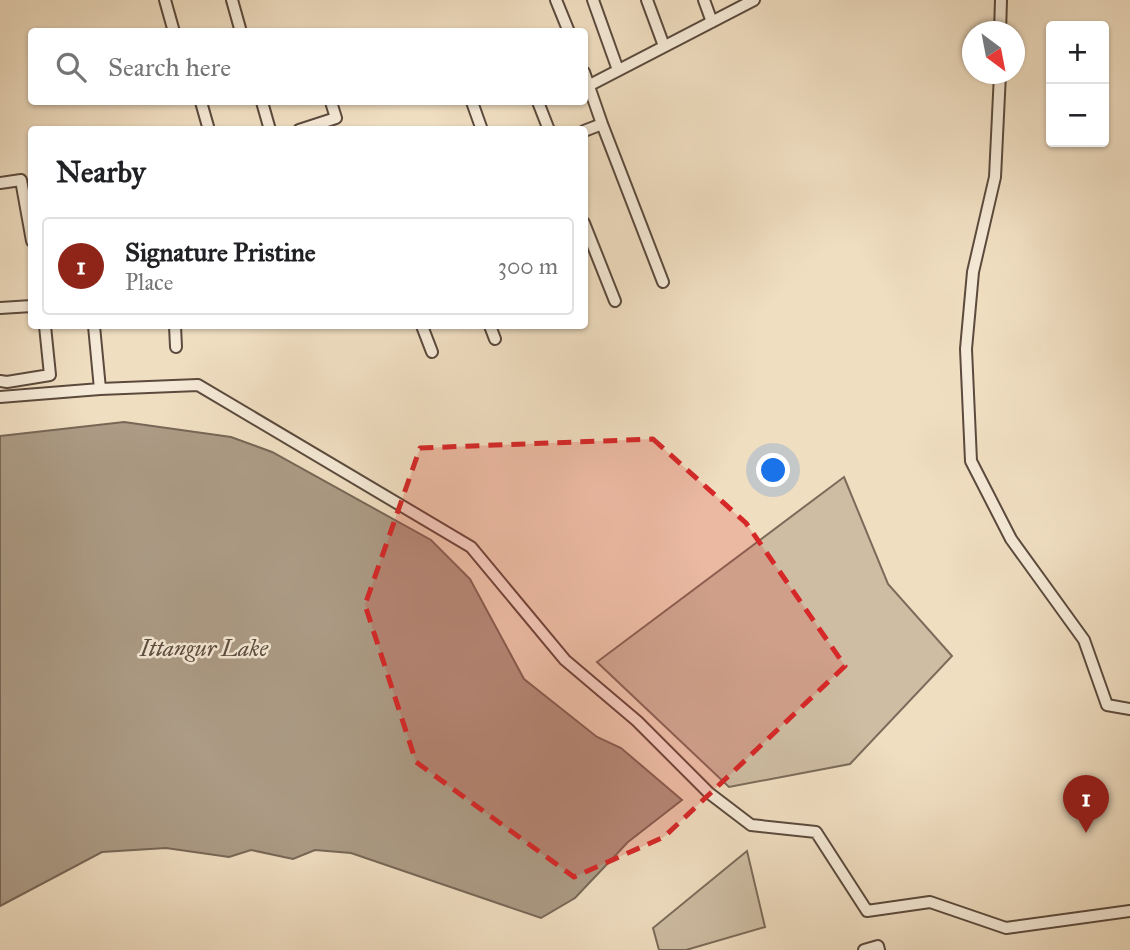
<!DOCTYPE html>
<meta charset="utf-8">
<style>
body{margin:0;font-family:"IM FELL Great Primer",serif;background:#f2f2f2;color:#202124}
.controls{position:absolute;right:21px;top:21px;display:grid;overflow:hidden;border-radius:7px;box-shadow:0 2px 5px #0004}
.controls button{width:63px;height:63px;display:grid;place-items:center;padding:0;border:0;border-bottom:2px solid #e0e0e0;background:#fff;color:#202124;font:35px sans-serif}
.compass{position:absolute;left:962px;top:21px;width:63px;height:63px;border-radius:50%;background:#fff;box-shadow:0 2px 5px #0004;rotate:148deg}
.you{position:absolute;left:774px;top:471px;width:24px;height:24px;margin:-18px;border:5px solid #fff;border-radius:50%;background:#1a73e8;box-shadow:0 0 0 10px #1a73e833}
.badge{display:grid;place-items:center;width:46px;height:46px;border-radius:50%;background:#8f2418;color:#fff;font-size:23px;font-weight:700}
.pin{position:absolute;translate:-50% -58px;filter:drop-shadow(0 2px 4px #0008)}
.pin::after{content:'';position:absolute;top:37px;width:24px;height:21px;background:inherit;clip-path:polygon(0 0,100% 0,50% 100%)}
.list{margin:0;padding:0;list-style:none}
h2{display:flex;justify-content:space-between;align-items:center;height:91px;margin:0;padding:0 28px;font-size:30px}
h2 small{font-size:23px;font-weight:400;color:#757577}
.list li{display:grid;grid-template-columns:46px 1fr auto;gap:21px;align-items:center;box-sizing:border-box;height:98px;margin:0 14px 14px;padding:0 14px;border:2px solid #e0e0e0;border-radius:7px}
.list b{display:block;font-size:26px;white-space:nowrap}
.list p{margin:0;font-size:23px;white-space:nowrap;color:#757577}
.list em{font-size:23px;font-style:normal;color:#757577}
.icon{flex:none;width:38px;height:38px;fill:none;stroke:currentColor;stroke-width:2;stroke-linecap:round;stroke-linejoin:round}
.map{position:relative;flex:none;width:1130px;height:950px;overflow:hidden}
.search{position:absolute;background:#fff;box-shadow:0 2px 5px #0004;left:28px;top:28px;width:560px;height:77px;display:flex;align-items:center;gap:18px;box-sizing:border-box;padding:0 24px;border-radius:7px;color:#757577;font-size:26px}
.panel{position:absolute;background:#fff;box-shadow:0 2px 5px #0004;left:28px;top:126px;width:560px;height:203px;border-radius:7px}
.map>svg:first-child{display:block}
.green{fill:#cebda3;stroke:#7c6b5a;stroke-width:2}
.water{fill:#ac9b85;stroke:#786757;stroke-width:2}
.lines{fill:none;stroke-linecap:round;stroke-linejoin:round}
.street-casing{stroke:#5b4a3d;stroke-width:14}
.street{stroke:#f5ead7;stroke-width:10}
.marked{fill:#d62828;fill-opacity:0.2;stroke:#d62828;stroke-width:5;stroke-dasharray:14 9;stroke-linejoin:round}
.labels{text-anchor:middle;stroke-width:5;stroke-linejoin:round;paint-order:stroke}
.water-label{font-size:23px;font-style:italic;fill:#5d4d3f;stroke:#f5ead7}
</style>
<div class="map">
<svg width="1130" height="950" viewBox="0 0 1130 950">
<rect width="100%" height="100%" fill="#f0dec1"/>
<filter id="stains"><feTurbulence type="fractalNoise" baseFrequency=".00286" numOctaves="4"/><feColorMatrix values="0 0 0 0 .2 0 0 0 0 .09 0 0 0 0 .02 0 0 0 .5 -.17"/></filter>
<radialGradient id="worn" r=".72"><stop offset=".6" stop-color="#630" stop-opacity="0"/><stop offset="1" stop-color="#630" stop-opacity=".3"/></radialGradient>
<!-- green -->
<path class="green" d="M844 477 888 584 952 656 850 764 729 787 597 662Z
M747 851 765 927 686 950H659L653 928Z"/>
<!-- water -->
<path class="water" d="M124 422 231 437 272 452 431 540 470 579 524 679 597 737 621 748 682 800 628 842 575 898 541 918 351 853 315 850 293 859 251 850 229 857 166 848 102 852 0 906V436Z"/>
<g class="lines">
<defs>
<path id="street" d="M165 0 174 32
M232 0 241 32
M556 0 569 32
M593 0 618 70
M647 0 664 46
M704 0 712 22
M1000 32 1001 0
M584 72 602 124 663 282
M1000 74 995 177 973 272 966 349 971 461 1011 539 1084 640 1107 705 1130 709
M590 85 754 0
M201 102 209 130
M262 102 270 130
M472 102 482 130
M538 102 549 130
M299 130 336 118 331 102
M584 131 602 124
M0 183 21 180 32 241
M584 223 615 301
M0 308 32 306
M94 326 100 389
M175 326 176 347
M422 326 432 352
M490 326 495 339
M0 381 7 382 50 375 45 326
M0 397 100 389 198 385 471 547 565 660 637 721 709 793 751 825 816 832 867 911 930 902 1006 928 1130 911
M864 950 878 946 879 950"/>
</defs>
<!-- street casing -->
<use href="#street" class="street-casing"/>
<!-- street -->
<use href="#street" class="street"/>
</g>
<!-- marked area -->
<path class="marked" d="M653 439 746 523 845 666 664 837 574 877 416 762 365 605 420 448Z"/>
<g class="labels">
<!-- water labels -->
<g class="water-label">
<text x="204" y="656">Ittangur Lake</text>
</g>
</g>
<rect width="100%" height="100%" filter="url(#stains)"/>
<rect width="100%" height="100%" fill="url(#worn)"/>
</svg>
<div class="controls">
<button>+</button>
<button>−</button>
</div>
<svg class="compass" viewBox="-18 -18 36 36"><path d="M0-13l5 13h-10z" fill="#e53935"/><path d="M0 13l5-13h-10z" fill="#757577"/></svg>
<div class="you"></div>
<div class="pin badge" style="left:1086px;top:833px">1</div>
<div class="search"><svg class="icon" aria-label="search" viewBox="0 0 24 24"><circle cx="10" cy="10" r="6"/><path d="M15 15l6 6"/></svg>Search here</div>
<section class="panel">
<h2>Nearby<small></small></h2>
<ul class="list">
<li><span class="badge">1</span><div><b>Signature Pristine</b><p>Place</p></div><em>300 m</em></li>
</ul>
</section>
</div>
